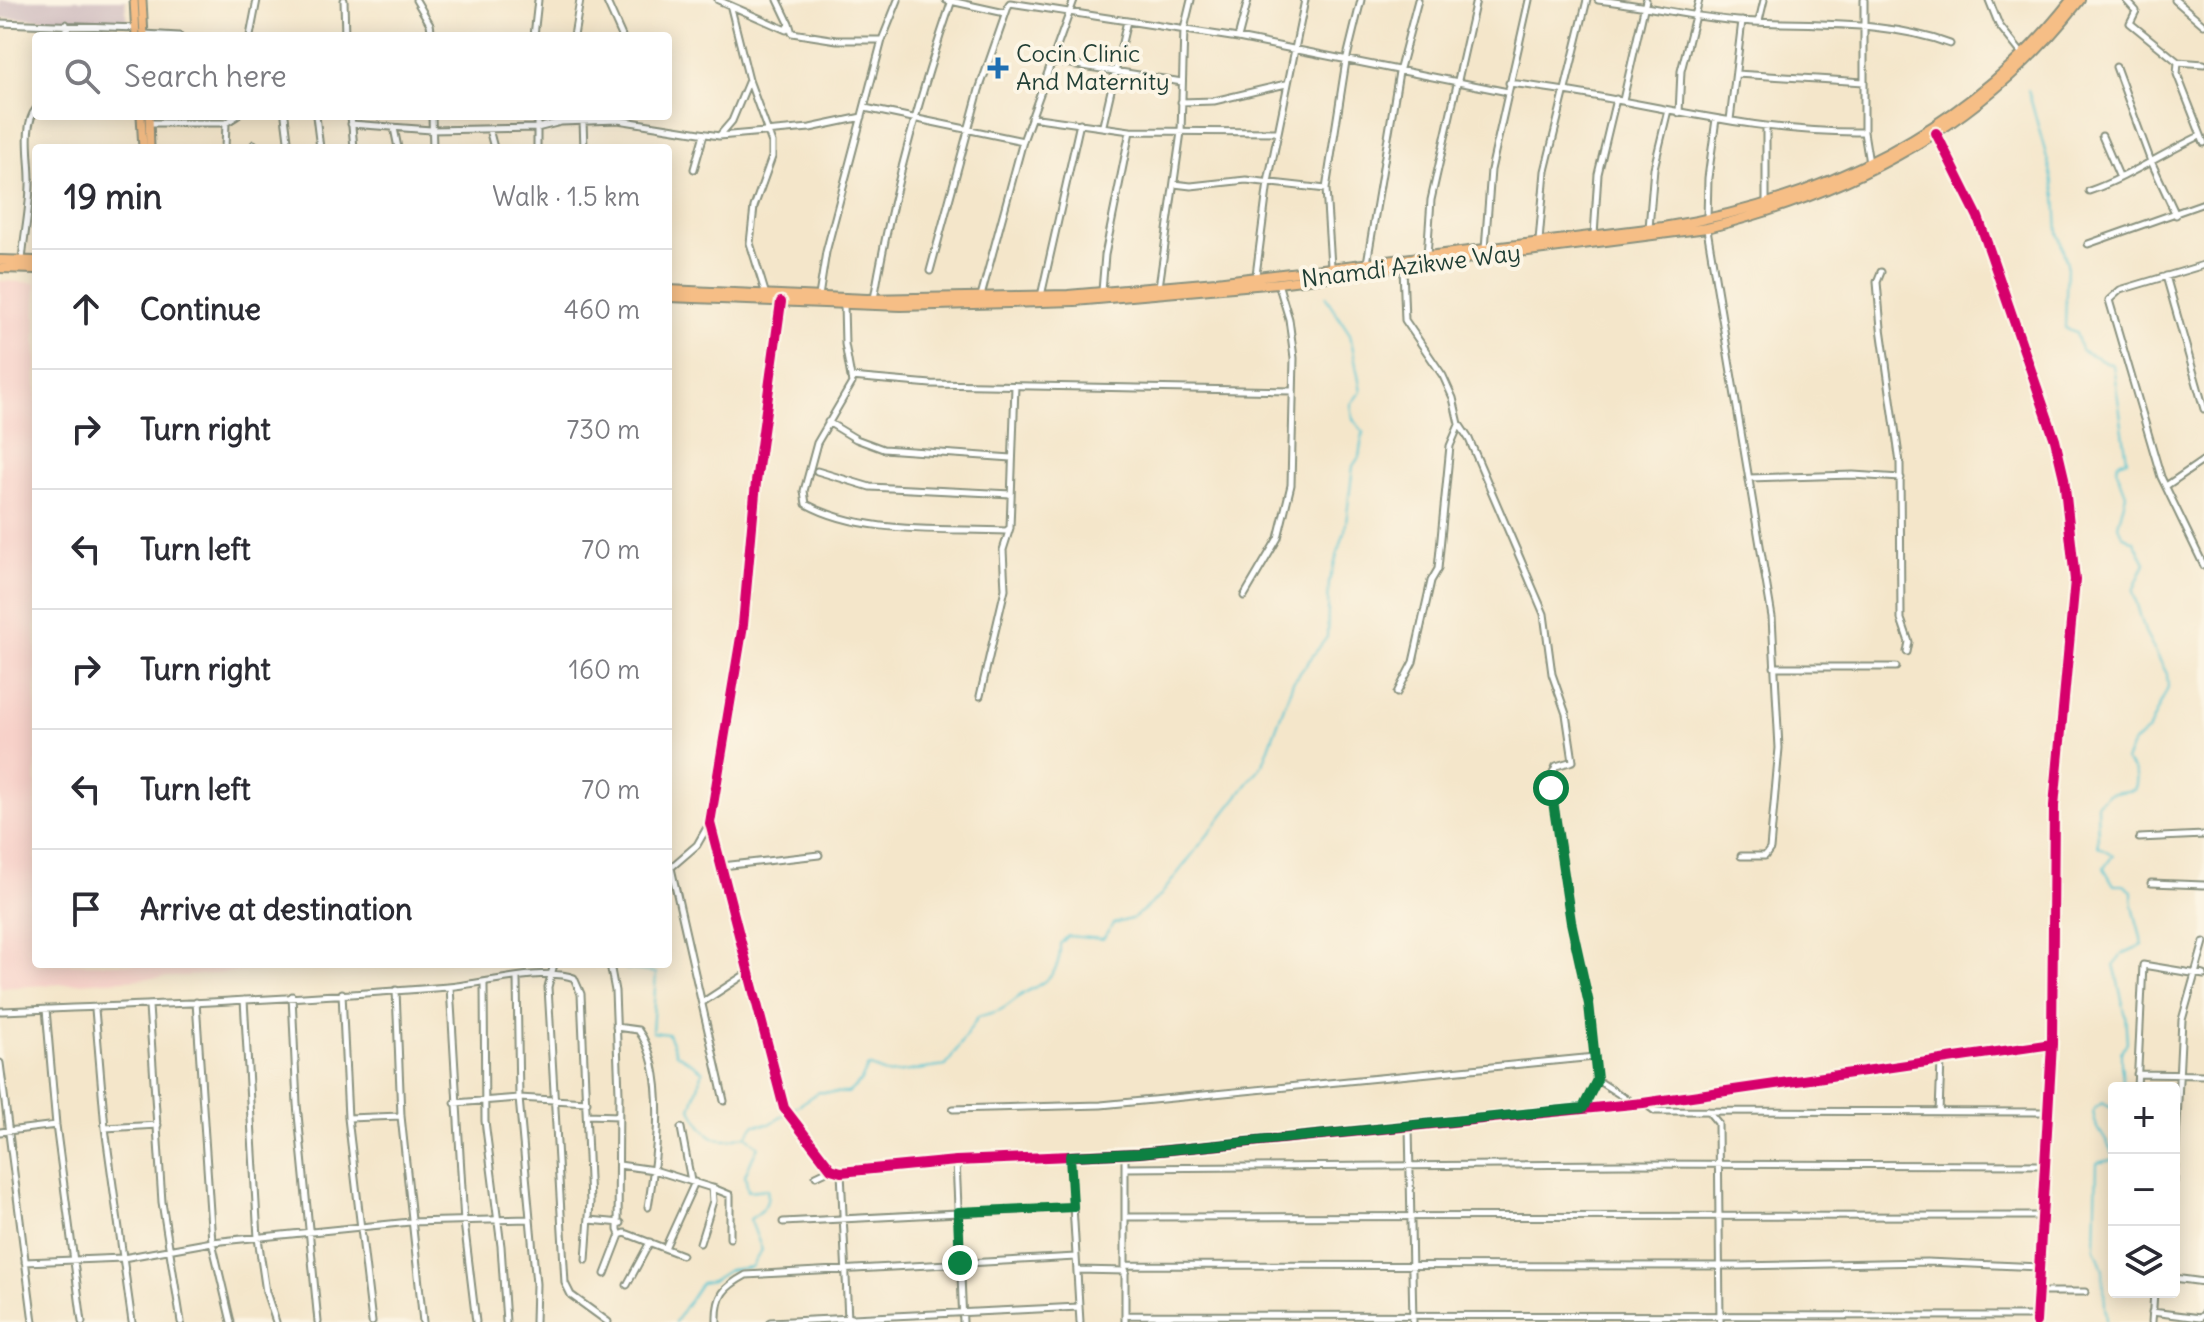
<!DOCTYPE html>
<meta charset="utf-8">
<style>
body{margin:0;font-family:Delius,sans-serif;background:#f7f7f7;color:#2b2b33}
.controls{position:absolute;right:24px;bottom:24px;display:grid;overflow:hidden;border-radius:8px;box-shadow:0 4px 20px #0003}
.controls button{width:72px;height:72px;display:grid;place-items:center;padding:0;border:0;border-bottom:2px solid #e1e1e2;background:#fff;color:#2b2b33;font:40px sans-serif}
.stop{position:absolute;width:24px;height:24px;margin:-18px;border:6px solid #0b8043;border-radius:50%;background:#fff}
.stop.end{background:#0b8043;border-color:#fff;box-shadow:0 2px 8px #0008}
.list{margin:0;padding:0;list-style:none}
h2{display:flex;justify-content:space-between;align-items:center;height:104px;margin:0;padding:0 32px;font-size:34px}
h2 small{font-size:26px;font-weight:400;color:#7c7c81}
.list li{display:grid;grid-template-columns:52px 1fr auto;gap:24px;align-items:center;box-sizing:border-box;height:120px;padding:0 32px;border-top:2px solid #e1e1e2}
.list b{display:block;font-size:30px;white-space:nowrap}
.list em{font-size:26px;font-style:normal;color:#7c7c81}
.icon{flex:none;width:44px;height:44px;fill:none;stroke:currentColor;stroke-width:2;stroke-linecap:round;stroke-linejoin:round}
.map{position:relative;flex:none;width:2204px;height:1322px;overflow:hidden}
.search{position:absolute;background:#fff;box-shadow:0 4px 20px #0003;left:32px;top:32px;width:640px;height:88px;display:flex;align-items:center;gap:20px;box-sizing:border-box;padding:0 28px;border-radius:8px;color:#7c7c81;font-size:30px}
.panel{position:absolute;background:#fff;box-shadow:0 4px 20px #0003;left:32px;top:144px;width:640px;height:824px;border-radius:8px}
.map>svg:first-child{display:block}
.built{fill:#f7d1c9}
.industrial{fill:#d2bfc1}
.lines{fill:none;stroke-linecap:round;stroke-linejoin:round}
.stream{stroke:#58c4d1;stroke-width:2}
.minor-casing{stroke:#8a927f;stroke-width:9}
.tertiary-casing{stroke:#8a927f;stroke-width:10}
.primary-casing{stroke:#8a927f;stroke-width:11}
.trunk-casing{stroke:#8a927f;stroke-width:12}
.minor{stroke:#fff;stroke-width:5}
.tertiary{stroke:#fff;stroke-width:6}
.primary{stroke:#f6be86;stroke-width:7}
.trunk{stroke:#f6be86;stroke-width:8}
.cycleway-casing{stroke:#fcf5e5;stroke-width:15}
.cycleway{stroke:#d6006c;stroke-width:10}
.route{stroke:#0b8043;stroke-width:10}
.poi-dot{fill:#1f6fb2;stroke:#fcf5e5;stroke-width:3}
.labels{text-anchor:middle;stroke-width:8;stroke-linejoin:round;paint-order:stroke}
.poi-label{font-size:24px;fill:#1f3d34;stroke:#fcf5e5;text-anchor:start}
.street-label{font-size:24px;fill:#1f3d34;stroke:#fcf5e5}
</style>
<div class="map">
<svg width="2204" height="1322" viewBox="0 0 2204 1322">
<rect width="100%" height="100%" fill="#fcf5e5"/>
<filter id="ink" filterUnits="userSpaceOnUse"><feTurbulence type="fractalNoise" baseFrequency=".0125" numOctaves="2"/><feDisplacementMap in="SourceGraphic" scale="16" xChannelSelector="R" yChannelSelector="G"/><feConvolveMatrix kernelMatrix="1 2 1 2 8 2 1 2 1" color-interpolation-filters="sRGB"/></filter>
<filter id="wash" filterUnits="userSpaceOnUse"><feTurbulence type="fractalNoise" baseFrequency=".006" numOctaves="4" result="noise"/><feDisplacementMap in="SourceGraphic" scale="32" xChannelSelector="R" yChannelSelector="G"/><feGaussianBlur stdDeviation="1.8" result="paint"/><feColorMatrix in="noise" values="0 0 0 0 0 0 0 0 0 0 0 0 0 0 0 0 0 1.4 0 .05"/><feComposite in="paint" operator="in"/></filter>
<g filter="url(#wash)">
<rect width="100%" height="100%" fill="#f4e6ca"/>
<!-- built -->
<path class="built" d="M0 281 36 283V964H364L0 988Z"/>
<!-- industrial -->
<path class="industrial" d="M0 0H125L127 21 0 18Z"/>
<g class="lines">
<!-- stream -->
<path class="stream" d="M2028 90 2050 169 2056 196 2058 233 2067 263 2065 328 2076 332 2081 350 2113 365 2127 459 2118 462 2116 468 2126 494 2118 525 2122 535 2134 541 2145 563 2133 591 2145 632 2167 674 2168 687 2148 731 2133 743 2125 761C2135 770 2140 777 2134 790L2108 794 2097 804 2098 846 2113 855 2104 868 2114 885H2124L2132 891C2131 911 2140 925 2142 945L2122 954 2114 964 2125 1013 2127 1043 2121 1052V1064L2124 1088
M624 964 625 969 656 973 652 1032 668 1034 676 1053 703 1071 691 1109C698 1122 708 1141 726 1140 733 1140 738 1136 746 1136L758 1146 745 1175 748 1191 767 1189C770 1204 762 1212 750 1219L762 1250 751 1267 729 1270 712 1281 701 1283 675 1322
M790 1111 819 1092 848 1093 861 1081 868 1066 888 1074 946 1066 978 1017C985 1014 995 1013 1002 1009 1011 1004 1018 996 1028 991 1050 980 1061 971 1060 944L1068 936 1103 939 1113 924 1134 918 1160 896 1263 764 1293 682 1327 637 1329 581 1345 531 1353 466 1359 457 1363 432 1353 419 1351 404 1361 391 1350 334 1325 296
M746 1136 754 1125 770 1124 784 1115
M2106 1322 2103 1270 2095 1248 2097 1163 2114 1159C2110 1140 2094 1131 2093 1110L2102 1103 2114 1109"/>
</g>
</g>
<g filter="url(#ink)">
<g class="lines">
<defs>
<path id="minor" d="M344 0 345 36
M416 0 430 24 432 36
M606 0 622 36
M718 0 786 30 789 23 792 33 837 40H882
M778 0 789 23
M946 0 1005 13
M1598 0C1645 5 1691 17 1738 21 1808 26 1883 19 1950 44
M1864 0V132L1869 163
M1989 0 1999 25 2022 54
M2126 0 2136 11 2130 23 2178 62 2177 74 2204 143
M2175 0 2204 25
M1010 3 1238 38 1508 92
M731 8 749 80 772 143V157L754 207 750 243 766 295
M1759 21 1764 0
M0 23 136 28
M144 34 179 36
M66 36V24
M250 36 257 0
M534 36 538 0
M574 36 580 0
M1238 38 1248 0
M1052 61 1182 82
M2178 62 2204 64
M2116 67 2150 159 2176 215
M1736 74 1864 82
M1509 83C1628 96 1744 134 1864 132
M1623 100 1646 0
M1181 102 1214 101 1286 84
M865 108 1023 141
M1679 113 1681 71 1699 0
M285 116 289 148
M316 116 320 148
M351 116 354 148
M432 116 433 148
M1031 117 1130 131 1278 132
M1730 120 1742 21
M583 121 584 148
M149 123H226L237 116
M351 124 431 130 537 128 561 122 618 120 719 136 810 128 862 117
M1103 125 1127 21
M1766 126V205
M394 128 398 148
M489 129 494 148
M720 135 732 121 749 80
M2102 136 2120 178
M254 144 255 148
M225 148 226 123
M537 148V116
M694 169 704 134
M1174 184 1191 186 1246 180 1326 189
M2089 191C2127 178 2163 153 2200 136
M1707 218 1708 178 1716 119
M1649 228 1654 168 1668 110
M1707 229 1772 617 1779 748 1770 849 1765 856H1741
M1594 235 1598 174 1616 99
M1539 241 1545 171 1587 0
M2088 244 2204 203
M1485 249 1491 170 1529 0
M1427 256 1431 200 1476 0
M22 261C24 234 31 204 30 178 30 159 23 124 36 109
M1367 263 1399 72 1418 0
M2204 265 2120 290 2109 300 2161 477 2204 566
M1331 266 1326 189 1346 61 1361 0
M1403 267 1405 320 1443 376 1453 398 1459 424 1469 439 1544 614 1552 674 1566 714 1573 761 1556 766 1550 779 1571 922 1589 1004 1597 1080 1583 1108
M930 271 979 90 1009 4
M1881 272 1877 282 1881 328 1900 463 1901 619 1909 642 1907 652
M1256 275 1268 182 1305 0
M2166 276 2204 409
M1159 287 1181 132 1184 29 1191 0
M1102 291 1105 255 1130 131
M819 296 826 252 882 40 898 0
M981 296 1023 141 1074 0
M1041 296 1080 123
M874 299C891 198 919 97 952 0
M844 305 845 344 852 383 817 443 804 491 806 504C862 535 943 528 1006 531L1010 528
M851 377 931 384 1293 391
M828 422 856 439 883 449 1012 458
M817 471 870 487 1011 494
M1749 478 1853 475 1901 478
M2166 486 2204 460
M1244 596 1278 538 1291 485 1294 358 1289 319 1278 283
M1774 667H1896
M1397 693 1413 662 1431 581 1438 569 1450 446 1459 425
M980 696 1005 589 1003 550 1010 528 1015 386
M2139 838 2204 835
M722 866 819 855
M671 868 724 1101
M668 870 697 845 709 824
M2151 883 2204 885
M554 964 548 987 565 1283 571 1295 608 1322
M610 964 615 991 619 1093 618 1230 620 1235 625 1233 682 1255
M517 979 519 1098 536 1284 535 1322
M484 983 485 1121 501 1246 506 1322
M450 987 464 1222 476 1322
M396 990 401 1116 423 1322
M342 993 348 1118 372 1322
M292 996 297 1104 318 1322
M244 1000 258 1238 266 1292 276 1322
M196 1002 212 1242 231 1322
M703 1002 749 972
M149 1006 162 1202 181 1322
M46 1009 56 1125 82 1322
M95 1009 105 1128 132 1322
M0 1011C149 1005 299 999 448 987 480 984 546 967 574 978L581 994 590 1202 586 1260
M616 1027 638 1030C669 1071 656 1160 648 1207
M0 1063 33 1322
M2137 1074 2204 1075
M1597 1080 1633 1103
M2137 1088 2143 965 2204 975
M455 1103 519 1098 587 1102
M1644 1103 1655 1111 2049 1112
M953 1109 1101 1105 1595 1057
M1708 1111 1718 1123 1720 1322
M1939 1112 1941 1061
M587 1115 619 1116
M348 1118 401 1116
M1409 1126 1413 1322
M105 1128 158 1125
M681 1128 691 1181
M0 1132 56 1125
M1125 1154V1322
M1070 1156 1080 1322
M956 1161 963 1322
M619 1165 654 1170 712 1188 713 1201 700 1243
M1125 1168 1624 1164 2045 1165
M841 1172 848 1319
M816 1176 831 1169
M2174 1182 2182 1020 2204 942
M713 1188 730 1195V1238
M1125 1217 2044 1216
M590 1220 621 1223
M783 1222 1073 1207
M665 1248 695 1182
M25 1262 123 1258 212 1242 410 1222 529 1219
M1126 1265 1739 1266 1927 1262 2040 1267
M1077 1270 1126 1271
M605 1274 620 1235
M2174 1278 2204 1282
M627 1285 650 1242
M2038 1292H2085
M2152 1312 2200 1318 2204 1314
M1126 1315 2036 1316
M717 1322C716 1295 724 1287 746 1275L1076 1257
M770 1322 1079 1307
M2152 1322 2154 1292"/>
<path id="tertiary" d="M1936 133 1978 217 2055 440 2064 478 2075 580 2054 806 2052 1044 2036 1322
M781 302 756 482 743 625 710 823 784 1108 831 1169 841 1172 956 1161 1139 1153 1643 1103 2052 1044"/>
<path id="primary" d="M134 0 136 36
M142 0 144 36
M141 116 143 148
M149 116 150 148"/>
<path id="trunk" d="M0 260 36 261
M0 268 36 269
M668 290 867 299 1068 295 1216 282 1663 227C1821 202 1971 129 2071 0
M668 297 901 306 1075 301 1278 283 1707 228C1856 191 1984 124 2080 0"/>
</defs>
<!-- minor casing -->
<use href="#minor" class="minor-casing"/>
<!-- tertiary casing -->
<use href="#tertiary" class="tertiary-casing"/>
<!-- primary casing -->
<use href="#primary" class="primary-casing"/>
<!-- trunk casing -->
<use href="#trunk" class="trunk-casing"/>
<!-- minor -->
<use href="#minor" class="minor"/>
<!-- tertiary -->
<use href="#tertiary" class="tertiary"/>
<!-- primary -->
<use href="#primary" class="primary"/>
<!-- trunk -->
<use href="#trunk" class="trunk"/>
<defs>
<path id="cycleway" d="M1936 133 1978 217 2055 440 2064 478 2075 580 2054 806 2052 1044 2036 1322
M781 302 756 482 743 625 710 823 784 1108 831 1169 841 1172 956 1161 1139 1153 1643 1103 2052 1044"/>
</defs>
<!-- cycleway casing -->
<use href="#cycleway" class="cycleway-casing"/>
<!-- cycleway -->
<use href="#cycleway" class="cycleway"/>
</g>
</g>
<g class="lines" filter="url(#ink)">
<!-- route -->
<path class="route" d="M960 1263 958 1212 1073 1207 1070 1156 1139 1153 1583 1108 1597 1080 1589 1004 1571 922 1551 788"/>
</g>
<!-- markers -->
<path class="poi-dot" d="M994 56h8v8h8v8h-8v8h-8v-8h-8v-8h8z"/>
<g class="labels">
<!-- poi labels -->
<g class="poi-label">
<text x="1016" y="62">Cocin Clinic<tspan x="1016" dy="28">And Maternity</tspan></text>
</g>
<!-- street labels -->
<g class="street-label">
<text transform="translate(1411 266) rotate(-7)" y="8">Nnamdi Azikwe Way</text>
</g>
</g>
</svg>
<div class="controls">
<button>+</button>
<button>−</button>
<button><svg class="icon" aria-label="layers" viewBox="0 0 24 24"><path d="M12 4l9 5-9 5-9-5zM3 14l9 5 9-5"/></svg></button>
</div>
<div class="stop" style="left:1551px;top:788px"></div>
<div class="stop end" style="left:960px;top:1263px"></div>
<div class="search"><svg class="icon" aria-label="search" viewBox="0 0 24 24"><circle cx="10" cy="10" r="6"/><path d="M15 15l6 6"/></svg>Search here</div>
<section class="panel">
<h2>19 min<small>Walk · 1.5 km</small></h2>
<ul class="list">
<li><svg class="icon" aria-label="ahead" viewBox="0 0 24 24"><path d="M12 20V5M6 11l6-6 6 6"/></svg><div><b>Continue</b></div><em>460 m</em></li>
<li><svg class="icon" aria-label="right" viewBox="0 0 24 24"><path d="M7 20v-9h11M14 6l5 5-5 5"/></svg><div><b>Turn right</b></div><em>730 m</em></li>
<li><svg class="icon" aria-label="left" viewBox="0 0 24 24"><path d="M17 20v-9H6M10 6l-5 5 5 5"/></svg><div><b>Turn left</b></div><em>70 m</em></li>
<li><svg class="icon" aria-label="right" viewBox="0 0 24 24"><path d="M7 20v-9h11M14 6l5 5-5 5"/></svg><div><b>Turn right</b></div><em>160 m</em></li>
<li><svg class="icon" aria-label="left" viewBox="0 0 24 24"><path d="M17 20v-9H6M10 6l-5 5 5 5"/></svg><div><b>Turn left</b></div><em>70 m</em></li>
<li><svg class="icon" aria-label="arrive" viewBox="0 0 24 24"><path d="M6 21V4h12l-3 4 3 4H6"/></svg><div><b>Arrive at destination</b></div></li>
</ul>
</section>
</div>
